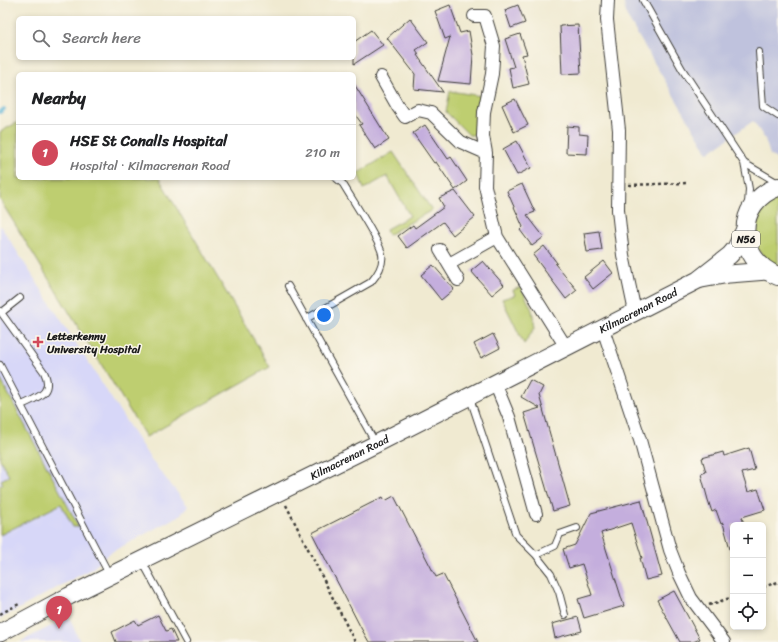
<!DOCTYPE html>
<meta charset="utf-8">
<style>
body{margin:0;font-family:Sriracha,sans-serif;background:#f6f6f6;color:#202124}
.controls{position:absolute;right:12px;bottom:12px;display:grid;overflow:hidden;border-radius:6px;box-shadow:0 2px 6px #0003}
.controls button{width:36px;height:36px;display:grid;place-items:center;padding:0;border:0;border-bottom:1px solid #e0e0e0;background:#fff;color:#202124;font:20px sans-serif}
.you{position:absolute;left:324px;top:315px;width:14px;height:14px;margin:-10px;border:3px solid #fff;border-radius:50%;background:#1a73e8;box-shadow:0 0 0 6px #1a73e833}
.badge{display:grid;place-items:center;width:26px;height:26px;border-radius:50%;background:#d1495b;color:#fff;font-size:13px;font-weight:700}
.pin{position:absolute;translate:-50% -33px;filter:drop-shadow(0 1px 2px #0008)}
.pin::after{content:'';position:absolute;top:21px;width:14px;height:12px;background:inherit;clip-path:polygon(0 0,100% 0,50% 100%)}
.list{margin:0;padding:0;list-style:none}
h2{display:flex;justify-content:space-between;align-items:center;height:52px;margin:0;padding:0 16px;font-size:17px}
h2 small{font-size:13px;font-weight:400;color:#757577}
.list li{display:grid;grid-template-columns:26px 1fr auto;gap:12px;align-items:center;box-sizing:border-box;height:56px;padding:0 16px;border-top:1px solid #e0e0e0}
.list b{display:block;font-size:15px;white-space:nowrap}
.list p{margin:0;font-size:13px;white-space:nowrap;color:#757577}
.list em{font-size:13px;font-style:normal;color:#757577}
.icon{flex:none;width:22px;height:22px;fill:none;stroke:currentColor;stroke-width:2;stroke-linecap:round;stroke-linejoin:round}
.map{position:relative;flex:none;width:778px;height:642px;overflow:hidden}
.search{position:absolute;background:#fff;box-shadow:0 2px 6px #0003;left:16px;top:16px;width:340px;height:44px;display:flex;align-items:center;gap:10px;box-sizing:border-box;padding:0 14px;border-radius:6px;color:#757577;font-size:15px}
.panel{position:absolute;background:#fff;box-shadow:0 2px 6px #0003;left:16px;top:72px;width:340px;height:108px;border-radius:6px}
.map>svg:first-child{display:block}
.built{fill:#d7d7f8}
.industrial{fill:#bfc2dd}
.green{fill:#bece70;stroke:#6d7546}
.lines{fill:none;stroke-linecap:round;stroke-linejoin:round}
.stream{stroke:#55b0d3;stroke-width:4}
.building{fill:#c4aedd}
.service-casing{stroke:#3c3b37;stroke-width:8}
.minor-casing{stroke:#3c3b37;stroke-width:14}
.secondary-casing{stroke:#3c3b37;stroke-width:19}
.primary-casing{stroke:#3c3b37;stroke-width:20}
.path{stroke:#3c3b37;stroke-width:2.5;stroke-dasharray:3 3;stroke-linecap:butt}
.service{stroke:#fff;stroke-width:6}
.minor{stroke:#fff;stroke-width:12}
.secondary{stroke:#fff;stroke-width:17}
.primary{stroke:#fff;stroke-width:18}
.poi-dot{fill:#d1495b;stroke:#fbf7ec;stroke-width:1.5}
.labels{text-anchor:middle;stroke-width:3;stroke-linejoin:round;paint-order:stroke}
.shield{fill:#fbf7ec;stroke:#5f5e5a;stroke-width:1}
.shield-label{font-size:10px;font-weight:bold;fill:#1c1c1c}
.street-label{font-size:11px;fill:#1c1c1c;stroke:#fbf7ec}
.poi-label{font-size:11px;font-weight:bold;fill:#1c1c1c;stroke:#fbf7ec;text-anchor:start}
</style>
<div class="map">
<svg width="778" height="642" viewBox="0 0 778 642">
<rect width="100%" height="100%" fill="#fbf7ec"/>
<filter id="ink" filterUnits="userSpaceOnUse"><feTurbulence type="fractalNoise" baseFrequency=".025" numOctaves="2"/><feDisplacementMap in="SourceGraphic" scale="8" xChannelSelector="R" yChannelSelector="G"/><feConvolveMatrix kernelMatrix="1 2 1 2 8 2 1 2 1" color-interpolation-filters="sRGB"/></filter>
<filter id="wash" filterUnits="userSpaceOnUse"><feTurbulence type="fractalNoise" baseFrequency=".012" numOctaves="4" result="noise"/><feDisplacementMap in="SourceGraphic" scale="16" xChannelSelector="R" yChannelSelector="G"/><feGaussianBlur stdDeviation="0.9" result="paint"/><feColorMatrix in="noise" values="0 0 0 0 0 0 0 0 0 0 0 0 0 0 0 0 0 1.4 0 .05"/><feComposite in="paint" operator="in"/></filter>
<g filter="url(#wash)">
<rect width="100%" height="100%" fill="#f0ead1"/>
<!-- built -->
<path class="built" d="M0 225 151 460 188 506 180 515 108 554 93 568 0 619Z
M69 617 80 642H20Z"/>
<!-- industrial -->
<path class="industrial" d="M623 0H778V160L770 155 765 139 753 121 708 153 627 17Z"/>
<!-- green -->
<path class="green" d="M450 91 481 96 478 108 477 131 473 135H469L446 112Z
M18 122V178H159L270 367 146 437 0 200V132Z
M393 152 432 210 388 235 386 229 410 216 387 176 364 189 358 173Z
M778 197V268C746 252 746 212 778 197Z
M521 287 532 310 535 328 524 344 502 299 515 295 513 290Z
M0 378 79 527H73L61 504 0 535V485L3 484 1 480 9 476 0 459Z"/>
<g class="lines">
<!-- stream -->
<path class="stream" d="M0 112 4 109"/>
</g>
<g id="blocks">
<!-- building -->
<path class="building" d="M450 5 460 33 469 31 473 55 471 84 438 81 450 37 445 39 435 11Z
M518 5 525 23 511 28 505 10Z
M410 18 428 42 416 50 419 54 417 55 443 92 414 89 415 74 387 38Z
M578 25 581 73 562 74 560 26Z
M371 30 383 45 354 64V42Z
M520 34 527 54 522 55 529 84 513 88 509 68 514 67 505 39Z
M354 84 389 140 375 149 359 125 362 124 354 113Z
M515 99 528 125 514 132 502 105Z
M425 125 448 159 451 157 467 181 455 190 436 162 434 163 413 133Z
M567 126 579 127V134L588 135 587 154 566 153Z
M517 141 531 168 517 175 503 149Z
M522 184 535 212 527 215 544 237 532 246 520 230 523 227 507 191Z
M455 191 475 217 453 235 443 222 407 248 398 236 413 225 415 228 444 207 439 198Z
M599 231 602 250 587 252 584 233Z
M544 246 557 263 555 264 577 290 566 299 533 255Z
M483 261 504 285 492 295 471 271Z
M604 261 613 273 593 289 584 277Z
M433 265 454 289 441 300 421 275Z
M493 334 500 348 481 358 474 344Z
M530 380 543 387 539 395 570 506 553 511 524 413 540 408 521 397Z
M749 448 755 470 742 473 748 492 758 489 765 510 742 517 744 525H733V549H730L723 523 721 524 716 510 712 512 708 500 701 474 706 472 702 458 723 452 724 456Z
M394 496 436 577 443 574 478 642H369L361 628 312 533 383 497 385 501Z
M641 500 662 576 646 580 640 558H642L631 523 601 533 624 606 584 618 578 599 592 595 582 564 569 568 563 549 575 545 591 513Z
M674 591 700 639 693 642H680L657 600Z
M158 615 166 631 171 629 177 642H116L112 632 135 620 138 625Z
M578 617 582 631 555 638 552 624Z"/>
</g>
</g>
<g filter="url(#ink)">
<use href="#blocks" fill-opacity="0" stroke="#3c3b37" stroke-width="1"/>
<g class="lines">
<defs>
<path id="service" d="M643 0 682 69 744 163 778 183
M759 52 763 106 778 116
M744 163 749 189 748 204
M288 286 376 444
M0 311 44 372C54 393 38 397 22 405
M1 313 20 298
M306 319 371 282C378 274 384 265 382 254 380 241 351 198 343 184L336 178
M0 365 109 574
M470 398 516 535 536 555 551 574 559 592 565 615
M536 555 555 546 560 534 577 528
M142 561 186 642"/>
<path id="minor" d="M608 0 607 20 619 130 618 210 623 255 635 312
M474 16H485L494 46 492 74 484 112 483 136 486 153
M381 77 398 107 405 117 418 110 431 113 461 142 486 153 485 186 497 237 566 347
M440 250 458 280
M449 264 497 237
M603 329 640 440 670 550 679 573 691 598 724 642
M495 383 509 417 536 514"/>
<g id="secondary">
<path d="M702 279 729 274 767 271"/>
<path id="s1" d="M0 633 69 596 376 444 698 280 730 255 736 248 745 229"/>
</g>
<path id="primary" d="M778 187C734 202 735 260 778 276"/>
</defs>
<!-- service casing -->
<use href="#service" class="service-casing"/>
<!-- minor casing -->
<use href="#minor" class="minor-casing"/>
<!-- secondary casing -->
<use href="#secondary" class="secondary-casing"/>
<!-- primary casing -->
<use href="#primary" class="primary-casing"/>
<!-- path -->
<path class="path" d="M629 185 687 183
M286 505 355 642
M763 587 778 582
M709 605 733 597
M0 614 21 603"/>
<!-- service -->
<use href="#service" class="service"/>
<!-- minor -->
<use href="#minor" class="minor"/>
<!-- secondary -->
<use href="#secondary" class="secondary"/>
<!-- primary -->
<use href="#primary" class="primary"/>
</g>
</g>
<!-- markers -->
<path class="poi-dot" d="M36 336h4v4h4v4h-4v4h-4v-4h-4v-4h4z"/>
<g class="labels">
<!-- shield labels -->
<rect class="shield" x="732" y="231" width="28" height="16" rx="3"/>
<g class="shield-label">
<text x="746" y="243">N56</text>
</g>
<!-- street labels -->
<g class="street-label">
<text dy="4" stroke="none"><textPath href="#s1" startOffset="715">Kilmacrenan Road</textPath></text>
<text dy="4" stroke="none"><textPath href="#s1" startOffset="391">Kilmacrenan Road</textPath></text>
</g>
<!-- poi labels -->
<g class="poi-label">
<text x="47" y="340">Letterkenny<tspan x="47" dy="13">University Hospital</tspan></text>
</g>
</g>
</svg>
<div class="controls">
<button>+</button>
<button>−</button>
<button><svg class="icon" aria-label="locate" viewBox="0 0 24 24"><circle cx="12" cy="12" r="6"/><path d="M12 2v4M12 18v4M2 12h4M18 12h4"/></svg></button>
</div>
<div class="you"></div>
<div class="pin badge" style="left:59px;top:629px">1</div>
<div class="search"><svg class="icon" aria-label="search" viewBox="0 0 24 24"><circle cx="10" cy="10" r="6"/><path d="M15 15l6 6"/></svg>Search here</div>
<section class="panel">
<h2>Nearby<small></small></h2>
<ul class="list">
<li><span class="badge">1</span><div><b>HSE St Conalls Hospital</b><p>Hospital · Kilmacrenan Road</p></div><em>210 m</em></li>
</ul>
</section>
</div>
